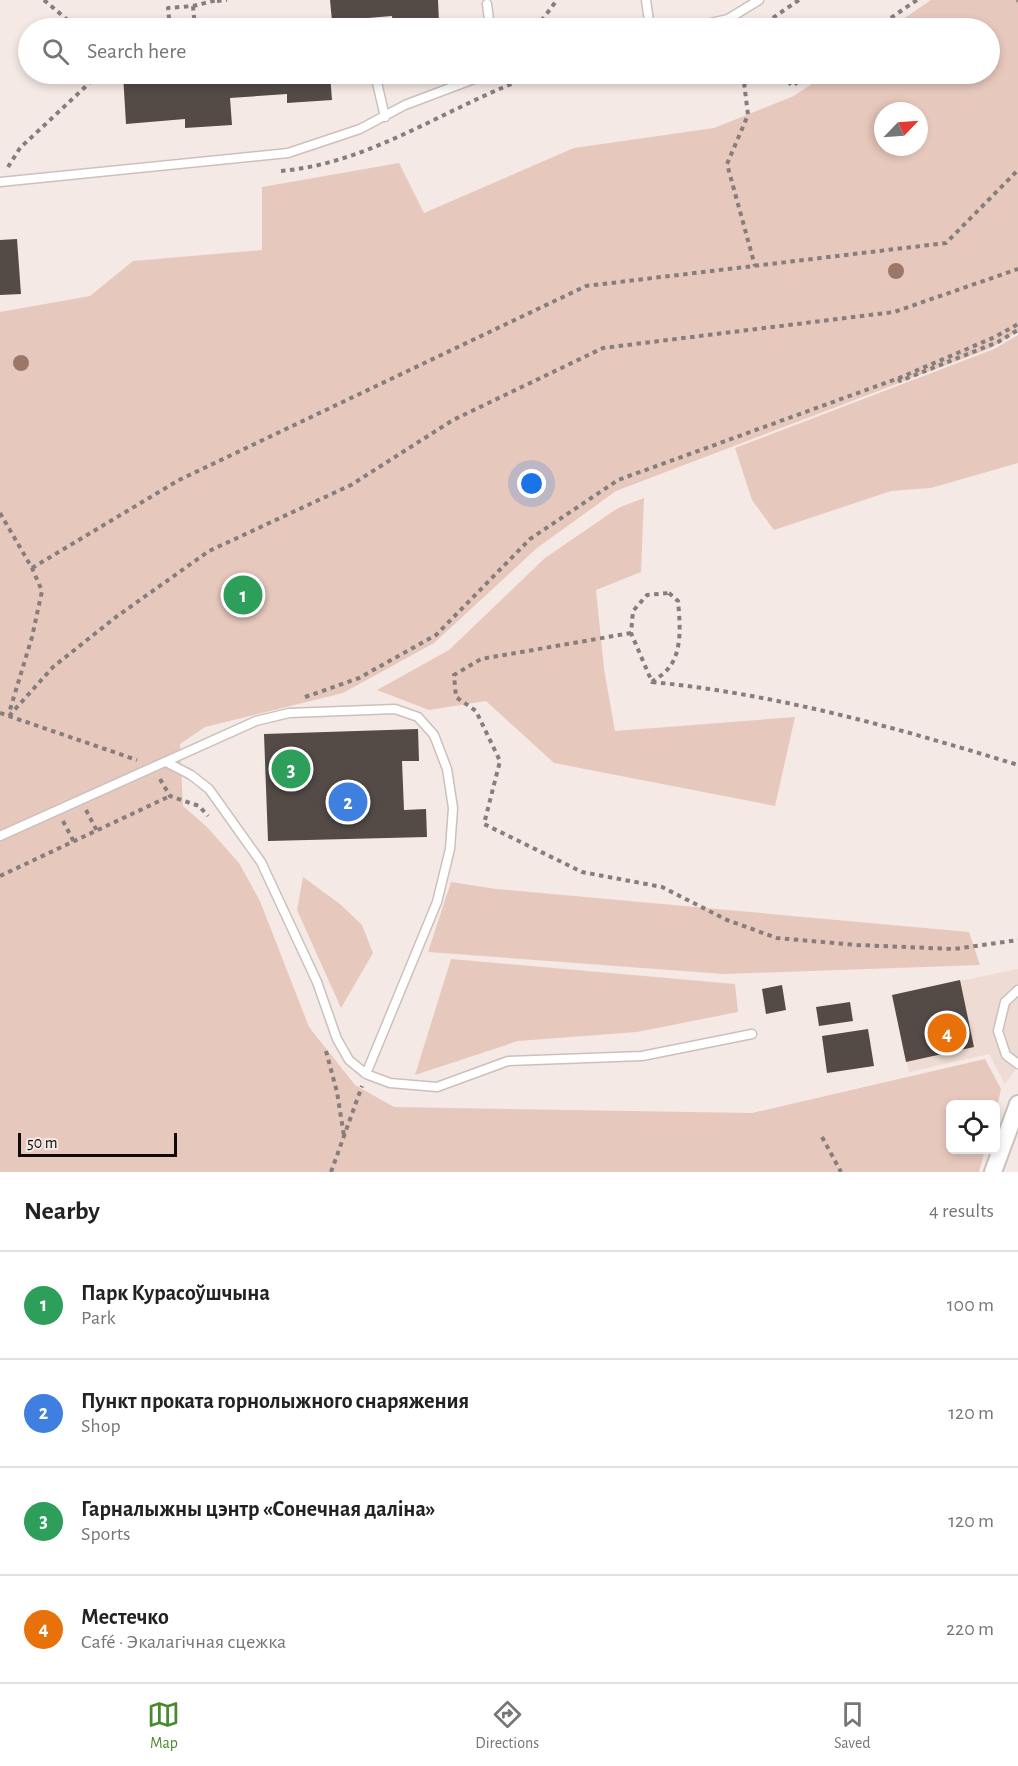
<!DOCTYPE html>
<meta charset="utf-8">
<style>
body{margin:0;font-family:"Alegreya Sans",sans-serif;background:#f2f2f2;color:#222}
.controls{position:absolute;right:18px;bottom:18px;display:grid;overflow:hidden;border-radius:9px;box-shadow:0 3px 9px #0003}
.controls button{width:54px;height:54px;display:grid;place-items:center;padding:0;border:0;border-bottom:2px solid #e0e0e0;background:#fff;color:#222;font:30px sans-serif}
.compass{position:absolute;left:874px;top:102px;width:54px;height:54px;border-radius:50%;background:#fff;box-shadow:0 3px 9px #0003;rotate:65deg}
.scale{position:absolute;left:18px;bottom:15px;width:159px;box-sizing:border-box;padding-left:6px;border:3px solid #0f0b0a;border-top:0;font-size:16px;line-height:21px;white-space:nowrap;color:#0f0b0a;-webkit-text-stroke:4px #f5e9e5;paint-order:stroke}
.you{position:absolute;left:532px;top:484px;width:21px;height:21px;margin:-15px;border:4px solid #fff;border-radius:50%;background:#1a73e8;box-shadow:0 0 0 9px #1a73e833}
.badge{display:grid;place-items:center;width:39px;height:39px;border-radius:50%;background:#488a2d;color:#fff;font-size:20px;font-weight:700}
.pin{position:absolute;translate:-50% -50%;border:3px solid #fff;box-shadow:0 2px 6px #0006}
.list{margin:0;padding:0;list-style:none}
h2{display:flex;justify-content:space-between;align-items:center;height:78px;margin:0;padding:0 24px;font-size:26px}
h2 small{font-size:20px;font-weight:400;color:#767676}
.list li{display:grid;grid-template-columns:39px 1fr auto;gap:18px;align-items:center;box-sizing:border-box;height:108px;padding:0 24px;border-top:2px solid #e0e0e0}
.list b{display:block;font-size:22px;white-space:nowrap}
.list p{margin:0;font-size:20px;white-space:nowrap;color:#767676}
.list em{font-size:20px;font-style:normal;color:#767676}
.icon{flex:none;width:33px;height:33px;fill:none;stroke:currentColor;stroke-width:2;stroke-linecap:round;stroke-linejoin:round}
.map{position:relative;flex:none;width:1018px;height:1172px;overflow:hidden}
.search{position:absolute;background:#fff;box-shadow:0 3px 9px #0003;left:18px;right:18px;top:18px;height:66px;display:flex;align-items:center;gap:15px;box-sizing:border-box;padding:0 21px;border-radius:33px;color:#767676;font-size:22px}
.sheet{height:510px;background:#fff}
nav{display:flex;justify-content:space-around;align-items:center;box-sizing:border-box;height:84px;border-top:2px solid #e0e0e0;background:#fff;font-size:16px;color:#767676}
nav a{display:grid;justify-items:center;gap:3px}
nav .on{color:#488a2d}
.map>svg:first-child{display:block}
.built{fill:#eedbd3}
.green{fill:#e7c8bd;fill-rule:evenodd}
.building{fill:#544b47}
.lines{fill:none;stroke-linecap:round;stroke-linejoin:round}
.lane-casing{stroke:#cbc0bc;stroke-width:11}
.street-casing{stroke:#cbc0bc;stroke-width:20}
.path{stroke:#867e7c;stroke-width:4;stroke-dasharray:4.5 4.5;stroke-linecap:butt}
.lane{stroke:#fff;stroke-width:8}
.street{stroke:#fff;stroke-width:16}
.tree{fill:#9b7768}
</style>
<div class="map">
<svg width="1018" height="1172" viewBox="0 0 1018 1172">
<rect width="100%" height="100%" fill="#f5e9e5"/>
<!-- built -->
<path class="built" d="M1018 969V1066L1005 1084 989 1054 909 1072 892 995Z"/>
<!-- green -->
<path class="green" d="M931 0H1018V331L991 348 616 491 537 548 434 643 343 693 205 727 180 744 183 806 207 827 239 863 260 901 309 1027 355 1085 394 1107 752 1113 985 1059 1001 1089 996 1112V1104H950V1150H985L979 1172H0V312L90 296 133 261 262 250V187L399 163 424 213 574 148 714 128 794 96 826 74H990V28H890ZM883 111H919V147H883Z
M1018 335V463L931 488 891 491 774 530 752 500 735 448 994 349Z
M644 498 641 572 596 590 604 669 615 731 795 717 775 806 554 763 486 701 429 710 377 690 449 650 545 558 618 508Z
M303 877 340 904 362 925 373 953 341 1008 297 910Z
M451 882 496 889 969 932 980 965 724 974 428 952Z
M451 959 735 984 738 1012 637 1032 518 1041 415 1075Z"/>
<!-- building -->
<path class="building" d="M330 0H438L439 22 393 26 392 16 332 21Z
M123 74H168V80L228 75V74H330L332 100 287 103V94L230 98 232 125 185 128V119L126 124Z
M17 239 21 294 0 295V240Z
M418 729 419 761H402L404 810 426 809 427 837 268 841 264 734Z
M960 980 974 1047 906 1062 892 995Z
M782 985 786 1010 766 1014 762 989Z
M850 1002 853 1021 819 1026 816 1007Z
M868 1029 874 1066 827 1073 822 1036Z"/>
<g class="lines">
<defs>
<path id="lane" d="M646 0 650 28
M487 4 490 28
M689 28 728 19 759 0
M341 74H342
M375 74 385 117
M0 182 288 153 360 129 405 105 487 74
M166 762 191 775 209 789 261 862 317 982 337 1039 349 1060 366 1074 390 1083 437 1087 508 1061 642 1056 752 1034
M0 836 256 721 289 713 395 709 418 717 434 735 447 769 453 808 450 849 437 902 366 1074
M1018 990 1005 1002 998 1031 1006 1055 1018 1064"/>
<path id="street" d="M993 1172 1018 1104"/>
</defs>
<!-- lane casing -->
<use href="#lane" class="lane-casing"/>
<!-- street casing -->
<use href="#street" class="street-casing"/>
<!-- path -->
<path class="path" d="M44 0 77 28
M1017 0 1018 1
M217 1 227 0
M193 6 195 28
M170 28 168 8 193 6 217 0
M188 28H194
M536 28 557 0
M758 28 799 0
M876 28 917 0
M196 74V78
M743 74 748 115 727 164 755 266
M783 74 792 86 810 74
M8 167 20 148 99 74
M281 171C374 163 452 103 538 74
M899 378 900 381 998 342 1018 330
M0 513 32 568 42 591 32 637 9 713
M32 568 179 480 586 286 946 243 1018 170
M669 593 678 601C680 623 683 653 667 670 663 675 657 678 652 682L631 633 633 611 647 595Z
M631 633 481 659 454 675 456 697 476 711 500 761 484 824 582 872 662 887 727 920 777 938 857 945 954 949 1018 940
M652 682C777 694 898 728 1018 765
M305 697 359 678 436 635 530 539 618 480 899 378 995 337 1018 324
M0 713 137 760
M9 716 53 667 116 617 209 551 351 485 453 420 603 348 894 312 1018 269
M160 779 170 796 199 806 208 816
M86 810 97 831
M63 821 74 842
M0 876 170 796
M326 1051 337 1092 344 1136
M822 1137 841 1172
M331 1172 362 1086"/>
<!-- lane -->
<use href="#lane" class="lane"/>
<!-- street -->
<use href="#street" class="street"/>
</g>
<!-- trees -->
<g class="tree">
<circle cx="896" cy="271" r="8"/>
<circle cx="21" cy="363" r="8"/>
</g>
</svg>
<div class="controls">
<button><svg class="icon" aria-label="locate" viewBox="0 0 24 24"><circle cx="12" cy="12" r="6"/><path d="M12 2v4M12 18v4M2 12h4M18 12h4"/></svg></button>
</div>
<svg class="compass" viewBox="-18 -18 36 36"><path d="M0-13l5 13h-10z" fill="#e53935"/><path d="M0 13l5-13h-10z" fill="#767676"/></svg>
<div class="scale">50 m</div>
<div class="you"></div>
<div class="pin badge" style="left:243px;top:595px;background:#2e9e5b">1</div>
<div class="pin badge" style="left:348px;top:802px;background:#3f7fe0">2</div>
<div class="pin badge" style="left:291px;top:769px;background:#2e9e5b">3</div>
<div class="pin badge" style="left:947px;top:1033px;background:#e8710a">4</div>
<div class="search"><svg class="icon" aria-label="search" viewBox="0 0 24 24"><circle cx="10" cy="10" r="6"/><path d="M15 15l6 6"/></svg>Search here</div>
</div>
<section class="sheet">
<h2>Nearby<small>4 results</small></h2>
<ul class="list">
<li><span class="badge" style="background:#2e9e5b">1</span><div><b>Парк Курасоўшчына</b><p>Park</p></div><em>100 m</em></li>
<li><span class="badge" style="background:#3f7fe0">2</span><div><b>Пункт проката горнолыжного снаряжения</b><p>Shop</p></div><em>120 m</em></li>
<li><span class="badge" style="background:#2e9e5b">3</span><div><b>Гарналыжны цэнтр «Сонечная даліна»</b><p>Sports</p></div><em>120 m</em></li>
<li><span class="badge" style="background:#e8710a">4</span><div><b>Местечко</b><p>Café · Экалагічная сцежка</p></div><em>220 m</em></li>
</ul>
</section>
<nav>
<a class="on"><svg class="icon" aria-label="map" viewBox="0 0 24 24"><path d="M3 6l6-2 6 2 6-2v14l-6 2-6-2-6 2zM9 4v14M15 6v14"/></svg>Map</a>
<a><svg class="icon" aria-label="directions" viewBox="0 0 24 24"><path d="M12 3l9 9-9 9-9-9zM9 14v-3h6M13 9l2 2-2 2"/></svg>Directions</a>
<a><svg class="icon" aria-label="saved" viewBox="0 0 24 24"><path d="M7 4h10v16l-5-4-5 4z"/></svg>Saved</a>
</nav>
